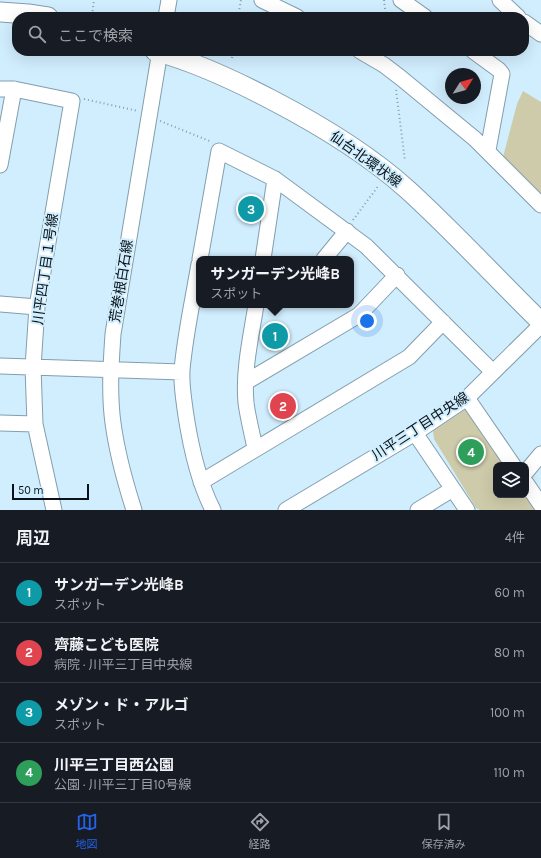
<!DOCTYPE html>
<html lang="ja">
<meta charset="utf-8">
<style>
body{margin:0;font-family:Karla,"Noto Sans JP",sans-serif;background:#20242c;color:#f1f3f6}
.controls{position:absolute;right:12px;bottom:12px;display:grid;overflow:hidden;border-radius:8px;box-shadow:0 4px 16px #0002}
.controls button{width:36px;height:36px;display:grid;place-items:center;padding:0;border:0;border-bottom:1px solid #363941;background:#171b24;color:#f1f3f6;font:20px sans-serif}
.compass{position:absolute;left:445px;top:68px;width:36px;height:36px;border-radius:50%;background:#171b24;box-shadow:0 4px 16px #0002;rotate:53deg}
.scale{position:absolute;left:12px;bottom:10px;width:77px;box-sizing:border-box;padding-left:4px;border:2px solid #081218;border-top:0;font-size:11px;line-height:14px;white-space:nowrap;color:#081218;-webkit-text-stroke:3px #d1eefe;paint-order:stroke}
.you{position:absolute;left:367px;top:321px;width:14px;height:14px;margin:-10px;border:3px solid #fff;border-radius:50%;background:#1a73e8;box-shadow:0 0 0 6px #1a73e833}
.badge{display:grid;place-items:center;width:26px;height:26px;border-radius:50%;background:#2563eb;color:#fff;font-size:13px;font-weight:700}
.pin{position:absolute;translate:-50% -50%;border:2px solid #fff;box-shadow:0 1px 4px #0006}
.popup{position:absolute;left:196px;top:256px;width:158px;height:52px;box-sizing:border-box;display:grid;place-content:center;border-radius:8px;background:#171b24;filter:drop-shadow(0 1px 3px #0005);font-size:13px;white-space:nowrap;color:#9ea1a6}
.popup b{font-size:15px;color:#f1f3f6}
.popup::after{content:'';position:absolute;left:50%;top:100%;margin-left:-8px;border:8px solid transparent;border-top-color:#171b24}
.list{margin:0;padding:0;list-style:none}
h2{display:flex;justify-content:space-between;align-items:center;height:52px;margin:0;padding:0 16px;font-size:17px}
h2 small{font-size:13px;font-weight:400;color:#9ea1a6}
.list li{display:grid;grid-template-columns:26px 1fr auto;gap:12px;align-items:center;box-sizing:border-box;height:60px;padding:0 16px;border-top:1px solid #363941}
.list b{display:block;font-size:15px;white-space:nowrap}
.list p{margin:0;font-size:13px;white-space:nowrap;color:#9ea1a6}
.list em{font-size:13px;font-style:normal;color:#9ea1a6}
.icon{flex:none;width:22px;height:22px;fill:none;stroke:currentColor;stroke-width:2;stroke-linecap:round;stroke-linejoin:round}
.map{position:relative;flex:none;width:541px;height:510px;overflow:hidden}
.search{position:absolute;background:#171b24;box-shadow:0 4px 16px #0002;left:12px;right:12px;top:12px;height:44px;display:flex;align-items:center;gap:10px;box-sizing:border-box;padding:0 14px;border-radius:16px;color:#9ea1a6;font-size:15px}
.sheet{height:292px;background:#171b24}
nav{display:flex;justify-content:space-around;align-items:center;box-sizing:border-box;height:56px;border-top:1px solid #363941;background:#171b24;font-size:11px;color:#9ea1a6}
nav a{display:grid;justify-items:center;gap:2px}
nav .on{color:#2563eb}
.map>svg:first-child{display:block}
.green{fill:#cecbab}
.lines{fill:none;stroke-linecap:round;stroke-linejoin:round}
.minor-casing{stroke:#839ead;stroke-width:17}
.major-casing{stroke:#839ead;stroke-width:21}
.path{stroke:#869ca9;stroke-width:2;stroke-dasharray:1 3;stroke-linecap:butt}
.minor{stroke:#fff;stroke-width:15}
.major{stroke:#fff;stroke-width:19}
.labels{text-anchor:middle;stroke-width:4;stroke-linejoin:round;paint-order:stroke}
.street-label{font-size:14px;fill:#081218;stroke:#d1eefe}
</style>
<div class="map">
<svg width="541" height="510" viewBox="0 0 541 510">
<rect width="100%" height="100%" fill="#d1eefe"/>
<!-- green -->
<path class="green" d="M523 91 541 102V196L503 157 517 104Z
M470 406 510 465H496V495H526L541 510H480L476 508 434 439 433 431Z"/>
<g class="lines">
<defs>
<path id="minor" d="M262 0 297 17
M401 0 425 17
M500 0 518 17
M166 17 169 0
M524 22 541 34
M360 51 384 65 401 78 475 139 541 205
M473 51 499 70 502 74 488 150
M0 89H14L72 101 37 307 33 367 35 424 54 510
M0 165 14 89
M200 259 219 151 275 179 366 246 493 372
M263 259 275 179
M324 259 347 231
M199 264C193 300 185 335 182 370 181 385 184 401 186 416 191 448 198 481 213 510
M0 304 37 307
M0 366 182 372
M246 382 359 315 397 275
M467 398 513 465
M0 423 35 424
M415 433 467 510
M255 448C252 433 248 418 246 403 243 370 251 337 256 305
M526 472 541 454
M201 482 409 357 443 322
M526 483 541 505
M134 510C125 482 117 453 113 423 109 394 111 363 113 334L160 51
M286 510 415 433 467 398 541 325
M418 510 453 489"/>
<path id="major" d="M0 12 28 14 48 17
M155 51C195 62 234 80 272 100 320 125 367 153 408 190 454 232 496 278 541 322"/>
</defs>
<!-- minor casing -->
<use href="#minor" class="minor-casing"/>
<!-- major casing -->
<use href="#major" class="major-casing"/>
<!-- path -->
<path class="path" d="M384 0 386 17
M92 15 94 0
M238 17 241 0
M232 58 233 51
M396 90 405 161
M84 99 138 111
M160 121 212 142
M353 220 379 185"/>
<!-- minor -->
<use href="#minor" class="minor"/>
<!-- major -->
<use href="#major" class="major"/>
</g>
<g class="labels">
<!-- street labels -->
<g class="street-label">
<text transform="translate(366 159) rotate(36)" y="5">仙台北環状線</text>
<text transform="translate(45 269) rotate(-82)" y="5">川平四丁目１号線</text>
<text transform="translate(121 281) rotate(-81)" y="5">荒巻根白石線</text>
<text transform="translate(420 426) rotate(-33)" y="5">川平三丁目中央線</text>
</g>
</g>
</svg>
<div class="controls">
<button><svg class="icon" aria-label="layers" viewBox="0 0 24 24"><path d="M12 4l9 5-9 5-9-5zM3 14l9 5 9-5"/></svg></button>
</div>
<svg class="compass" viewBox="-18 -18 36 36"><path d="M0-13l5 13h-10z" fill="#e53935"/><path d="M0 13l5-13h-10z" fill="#9ea1a6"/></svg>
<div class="scale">50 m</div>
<div class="you"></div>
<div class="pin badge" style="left:275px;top:336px;background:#0f9aa8">1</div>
<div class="popup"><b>サンガーデン光峰B</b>スポット</div>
<div class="pin badge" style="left:283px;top:406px;background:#e0444e">2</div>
<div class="pin badge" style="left:251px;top:209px;background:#0f9aa8">3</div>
<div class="pin badge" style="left:471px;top:452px;background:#2e9e5b">4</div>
<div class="search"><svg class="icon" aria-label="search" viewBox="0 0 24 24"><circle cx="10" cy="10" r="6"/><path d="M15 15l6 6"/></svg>ここで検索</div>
</div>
<section class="sheet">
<h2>周辺<small>4件</small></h2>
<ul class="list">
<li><span class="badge" style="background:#0f9aa8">1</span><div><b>サンガーデン光峰B</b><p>スポット</p></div><em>60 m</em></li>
<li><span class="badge" style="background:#e0444e">2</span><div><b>齊藤こども医院</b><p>病院 · 川平三丁目中央線</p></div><em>80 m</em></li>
<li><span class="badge" style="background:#0f9aa8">3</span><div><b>メゾン・ド・アルゴ</b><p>スポット</p></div><em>100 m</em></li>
<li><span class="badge" style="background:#2e9e5b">4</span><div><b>川平三丁目西公園</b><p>公園 · 川平三丁目10号線</p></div><em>110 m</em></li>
</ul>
</section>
<nav>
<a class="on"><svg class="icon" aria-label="map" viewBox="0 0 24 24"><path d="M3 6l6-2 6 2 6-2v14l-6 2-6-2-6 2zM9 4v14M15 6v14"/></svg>地図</a>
<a><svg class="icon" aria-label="directions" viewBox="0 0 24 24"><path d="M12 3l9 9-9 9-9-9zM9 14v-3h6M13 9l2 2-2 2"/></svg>経路</a>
<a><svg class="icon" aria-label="saved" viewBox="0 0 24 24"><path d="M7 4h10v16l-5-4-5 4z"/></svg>保存済み</a>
</nav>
